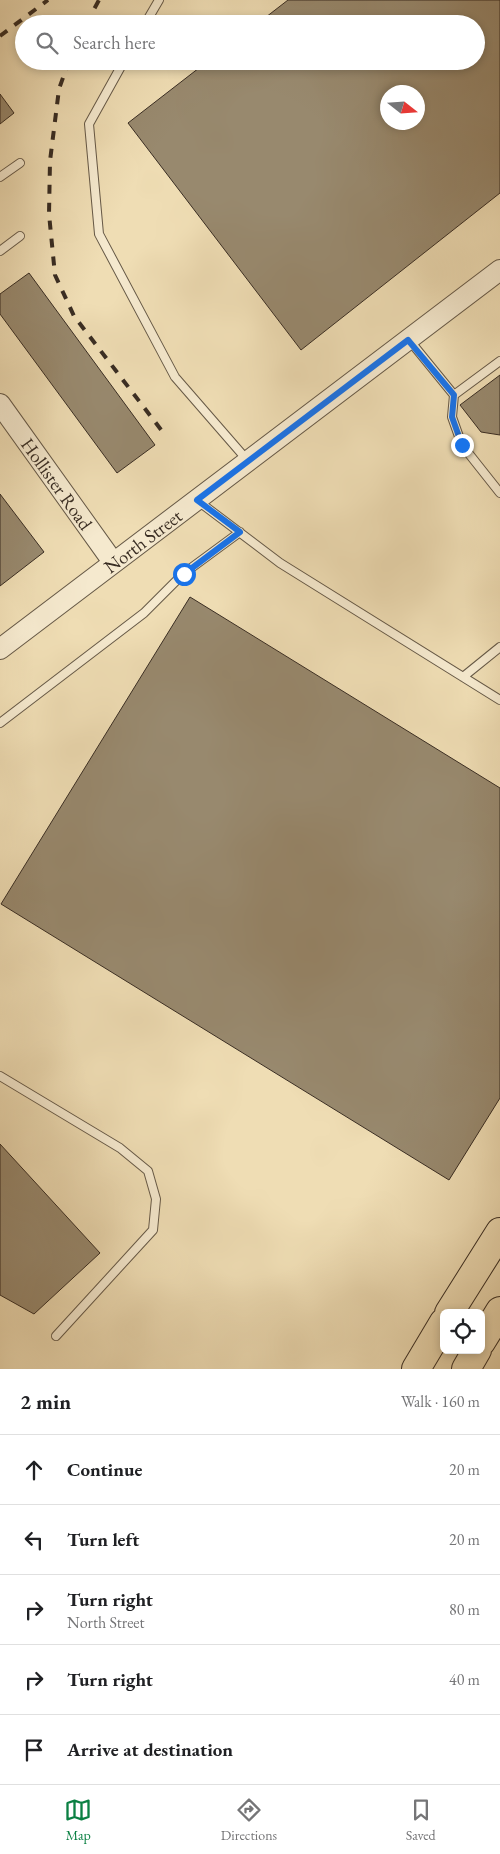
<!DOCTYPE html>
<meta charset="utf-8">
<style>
body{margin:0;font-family:"EB Garamond",serif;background:#f6f6f6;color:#202124}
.controls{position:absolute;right:15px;bottom:15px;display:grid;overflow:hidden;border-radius:8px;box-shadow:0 2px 8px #0003}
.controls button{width:45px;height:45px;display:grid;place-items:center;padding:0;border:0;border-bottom:1px solid #e0e0e0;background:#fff;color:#202124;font:25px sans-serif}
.compass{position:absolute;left:380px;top:85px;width:45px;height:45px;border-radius:50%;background:#fff;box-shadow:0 2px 8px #0003;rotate:107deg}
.stop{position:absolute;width:15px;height:15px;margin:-11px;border:4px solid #1a73e8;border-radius:50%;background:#fff}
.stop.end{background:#1a73e8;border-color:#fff;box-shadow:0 1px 5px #0008}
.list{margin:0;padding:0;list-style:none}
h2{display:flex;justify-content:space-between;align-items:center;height:65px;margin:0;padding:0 20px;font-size:21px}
h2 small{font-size:16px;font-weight:400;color:#757577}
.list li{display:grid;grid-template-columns:32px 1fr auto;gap:15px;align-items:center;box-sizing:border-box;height:70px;padding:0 20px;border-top:1px solid #e0e0e0}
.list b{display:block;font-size:19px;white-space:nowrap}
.list p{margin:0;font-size:16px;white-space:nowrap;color:#757577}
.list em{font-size:16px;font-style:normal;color:#757577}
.icon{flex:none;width:28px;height:28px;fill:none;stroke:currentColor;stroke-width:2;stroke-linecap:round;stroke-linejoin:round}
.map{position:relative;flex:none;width:500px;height:1369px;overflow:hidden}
.search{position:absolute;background:#fff;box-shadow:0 2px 8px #0003;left:15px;right:15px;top:15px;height:55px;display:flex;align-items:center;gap:12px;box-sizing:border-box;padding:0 18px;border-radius:28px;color:#757577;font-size:19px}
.sheet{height:415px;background:#fff}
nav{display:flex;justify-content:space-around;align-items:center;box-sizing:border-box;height:70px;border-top:1px solid #e0e0e0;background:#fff;font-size:14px;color:#757577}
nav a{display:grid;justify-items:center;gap:2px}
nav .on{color:#0b8043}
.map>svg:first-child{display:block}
.building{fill:#98896e;stroke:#392d23;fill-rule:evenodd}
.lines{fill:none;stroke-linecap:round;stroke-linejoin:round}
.service-casing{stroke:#665947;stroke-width:10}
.tertiary-casing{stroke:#665947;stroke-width:22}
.motorway-casing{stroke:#392d23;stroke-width:30}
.service{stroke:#f5e9ce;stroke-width:8}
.tertiary{stroke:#f5e9ce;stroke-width:20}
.motorway{stroke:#efddb4;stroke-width:28}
.rail{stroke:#392d23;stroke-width:4;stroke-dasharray:9 9;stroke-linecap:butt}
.route{stroke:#1a73e8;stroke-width:6}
.labels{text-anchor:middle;stroke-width:4;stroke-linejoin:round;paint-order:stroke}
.street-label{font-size:19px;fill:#392d23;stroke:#f5e9ce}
</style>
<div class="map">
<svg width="500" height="1369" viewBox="0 0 500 1369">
<rect width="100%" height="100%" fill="#efddb4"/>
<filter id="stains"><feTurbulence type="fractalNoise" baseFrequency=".004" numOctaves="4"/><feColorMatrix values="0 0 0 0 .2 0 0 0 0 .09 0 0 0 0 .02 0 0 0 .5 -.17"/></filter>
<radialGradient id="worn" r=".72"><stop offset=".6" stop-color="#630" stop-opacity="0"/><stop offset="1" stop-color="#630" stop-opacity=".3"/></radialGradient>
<!-- building -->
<path class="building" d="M288 0H500V193L301 350 128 123 208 61H476V24H257ZM388 92H418V122H388Z
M0 94 14 113 0 124Z
M29 273 155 445 117 473 0 314V294Z
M500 375V435L481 432 460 405Z
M0 494 44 552 0 586Z
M190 597 500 788V1098L449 1180 1 904Z
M0 1144 100 1253 34 1314 0 1295Z"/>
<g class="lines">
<defs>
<path id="service" d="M145 24 159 0
M124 61 89 124 99 234 175 377 248 461
M0 177 20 163
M0 251 20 236
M410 341 454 395 452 417 462 445 500 493
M454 395 500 361
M198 501 280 563 500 700
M463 677 500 647
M0 723 144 613 183 574 240 532
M0 1076 120 1148 148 1171 156 1199 153 1230 56 1336"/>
<g id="tertiary">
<path id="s1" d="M0 404 113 562"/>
<path id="s2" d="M0 649 500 270"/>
</g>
<path id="motorway" d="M449 1313 500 1232
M481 1342 500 1311
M416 1369 444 1322
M466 1369 477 1350"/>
</defs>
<!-- service casing -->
<use href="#service" class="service-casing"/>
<!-- tertiary casing -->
<use href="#tertiary" class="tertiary-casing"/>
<!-- motorway casing -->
<use href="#motorway" class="motorway-casing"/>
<!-- service -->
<use href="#service" class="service"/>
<!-- tertiary -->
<use href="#tertiary" class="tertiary"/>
<!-- motorway -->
<use href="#motorway" class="motorway"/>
<!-- rail -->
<path class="rail" d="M86 24 99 0
M0 36 48 0
M69 61 59 89 50 161 49 214 55 275 74 316 162 431"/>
</g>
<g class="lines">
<!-- route -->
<path class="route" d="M184 574 240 532 197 500 408 340 454 395 452 417 462 445"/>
</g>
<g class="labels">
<!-- street labels -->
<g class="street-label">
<text dy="7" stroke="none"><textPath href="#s1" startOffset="98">Hollister Road</textPath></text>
<text dy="7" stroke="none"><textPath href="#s2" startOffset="179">North Street</textPath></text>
</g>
</g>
<rect width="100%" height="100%" filter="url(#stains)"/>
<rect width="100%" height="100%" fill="url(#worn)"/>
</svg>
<div class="controls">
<button><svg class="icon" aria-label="locate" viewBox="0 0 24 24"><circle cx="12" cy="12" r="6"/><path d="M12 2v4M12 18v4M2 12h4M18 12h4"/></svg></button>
</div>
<svg class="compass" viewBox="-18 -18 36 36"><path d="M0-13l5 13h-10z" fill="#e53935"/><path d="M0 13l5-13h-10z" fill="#757577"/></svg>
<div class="stop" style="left:184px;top:574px"></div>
<div class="stop end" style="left:462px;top:445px"></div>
<div class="search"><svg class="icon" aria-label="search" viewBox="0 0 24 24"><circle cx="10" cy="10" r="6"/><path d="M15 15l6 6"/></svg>Search here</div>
</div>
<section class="sheet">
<h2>2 min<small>Walk · 160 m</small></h2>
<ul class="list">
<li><svg class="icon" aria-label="ahead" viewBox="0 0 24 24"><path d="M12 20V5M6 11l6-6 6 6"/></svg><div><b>Continue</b></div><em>20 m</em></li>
<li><svg class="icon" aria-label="left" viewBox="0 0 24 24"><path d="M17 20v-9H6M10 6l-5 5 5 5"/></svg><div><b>Turn left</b></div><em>20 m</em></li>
<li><svg class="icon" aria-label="right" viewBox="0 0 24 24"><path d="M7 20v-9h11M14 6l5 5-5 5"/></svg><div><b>Turn right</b><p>North Street</p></div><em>80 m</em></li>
<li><svg class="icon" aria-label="right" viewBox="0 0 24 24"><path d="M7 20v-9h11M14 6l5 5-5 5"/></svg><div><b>Turn right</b></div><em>40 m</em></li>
<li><svg class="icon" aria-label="arrive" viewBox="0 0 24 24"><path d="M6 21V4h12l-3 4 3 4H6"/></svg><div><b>Arrive at destination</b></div></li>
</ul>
</section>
<nav>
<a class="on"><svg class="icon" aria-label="map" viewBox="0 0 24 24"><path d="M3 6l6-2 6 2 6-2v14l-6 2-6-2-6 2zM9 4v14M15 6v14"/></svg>Map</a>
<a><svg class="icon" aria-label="directions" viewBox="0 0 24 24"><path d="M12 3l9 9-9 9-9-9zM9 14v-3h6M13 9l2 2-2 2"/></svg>Directions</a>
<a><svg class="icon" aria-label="saved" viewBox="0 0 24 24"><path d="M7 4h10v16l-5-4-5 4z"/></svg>Saved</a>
</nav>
